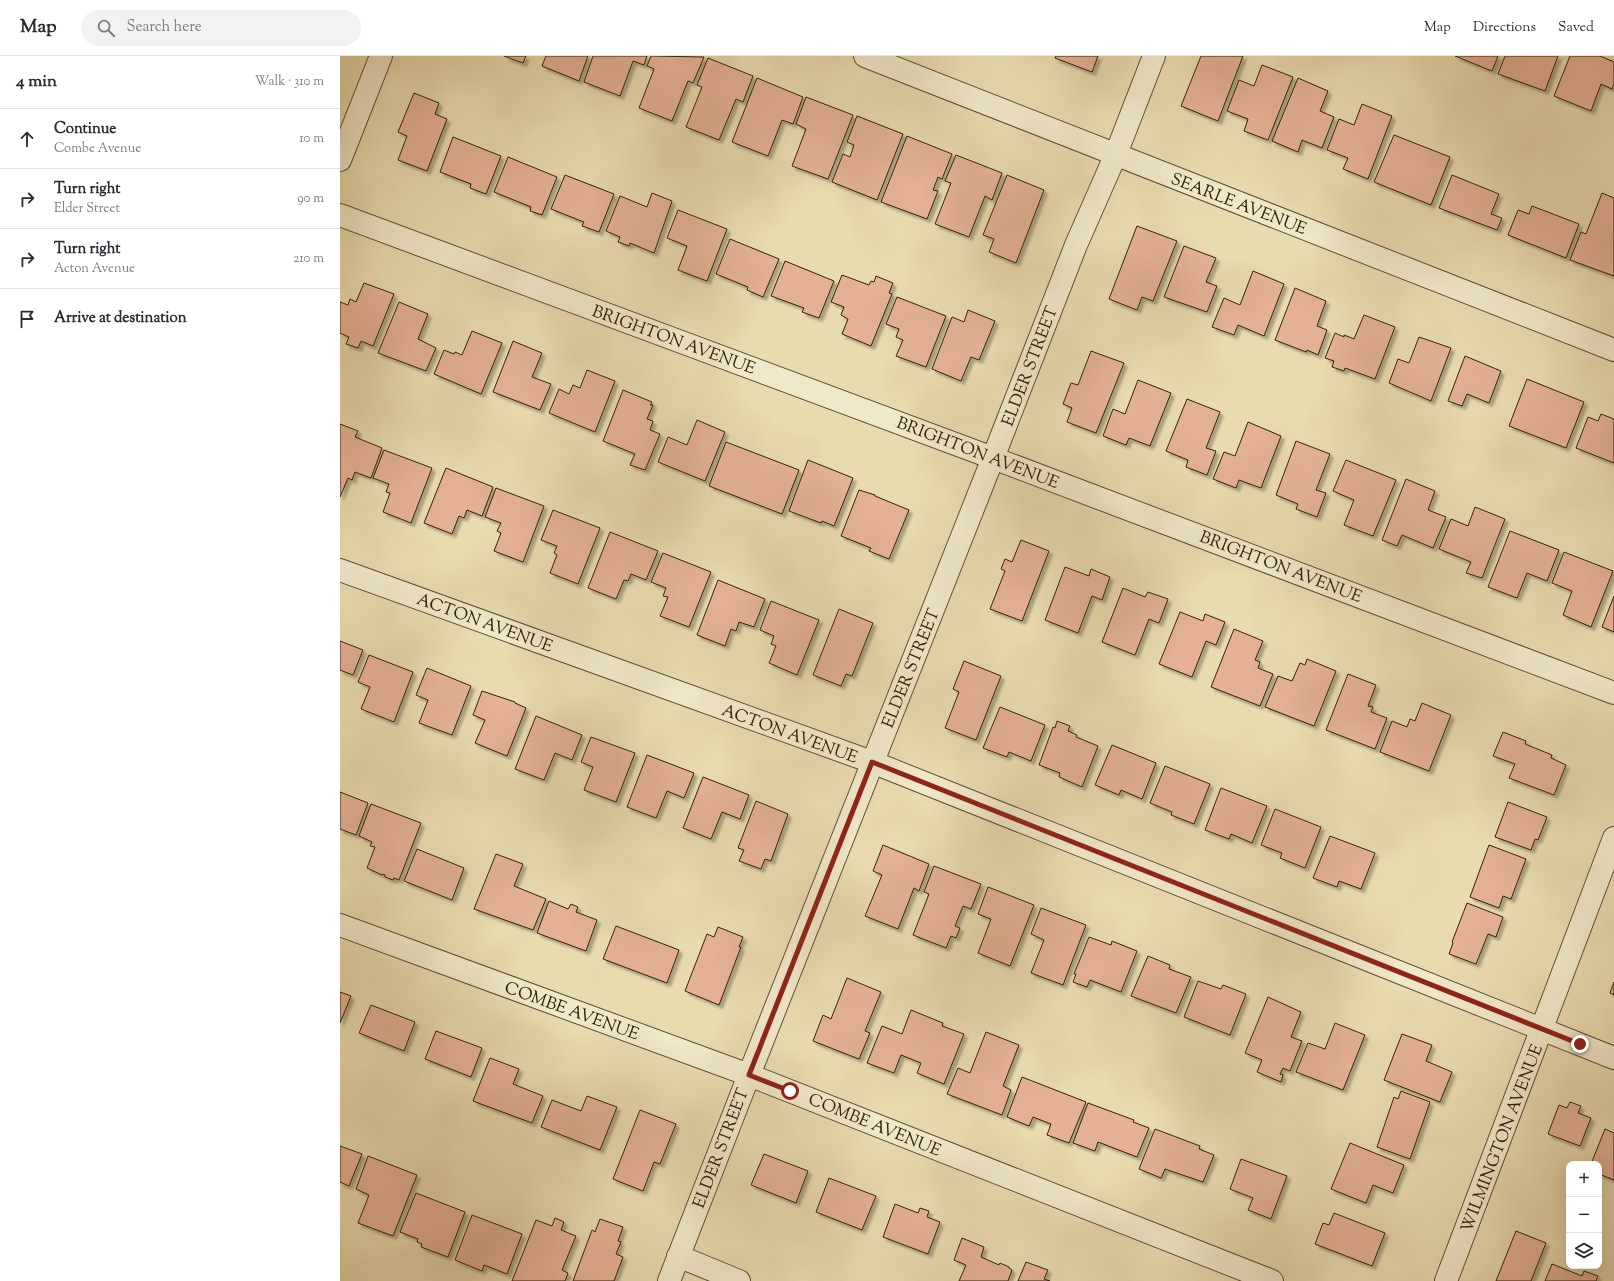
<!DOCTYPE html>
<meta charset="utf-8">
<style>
body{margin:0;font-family:"Sorts Mill Goudy",serif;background:#f2f2f3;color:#2b2b33}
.controls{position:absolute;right:12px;bottom:12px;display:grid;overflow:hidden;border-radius:8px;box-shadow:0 4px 16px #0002}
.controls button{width:36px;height:36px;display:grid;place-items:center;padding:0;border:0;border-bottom:1px solid #e1e1e2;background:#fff;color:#2b2b33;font:20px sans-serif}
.stop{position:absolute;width:12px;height:12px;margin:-9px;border:3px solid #8f2418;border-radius:50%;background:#fff}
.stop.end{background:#8f2418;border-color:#fff;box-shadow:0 1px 4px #0008}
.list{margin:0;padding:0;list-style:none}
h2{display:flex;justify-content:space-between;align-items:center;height:52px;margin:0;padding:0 16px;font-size:17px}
h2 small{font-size:13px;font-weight:400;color:#7c7c81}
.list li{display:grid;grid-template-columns:26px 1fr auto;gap:12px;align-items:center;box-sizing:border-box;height:60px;padding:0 16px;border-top:1px solid #e1e1e2}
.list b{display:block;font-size:15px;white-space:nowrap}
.list p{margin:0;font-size:13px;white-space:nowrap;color:#7c7c81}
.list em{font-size:13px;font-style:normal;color:#7c7c81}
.icon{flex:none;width:22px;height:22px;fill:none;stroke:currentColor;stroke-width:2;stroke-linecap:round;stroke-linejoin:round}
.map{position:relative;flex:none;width:1274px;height:1225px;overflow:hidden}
header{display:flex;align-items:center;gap:24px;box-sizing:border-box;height:56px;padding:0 20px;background:#fff;border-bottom:1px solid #e1e1e2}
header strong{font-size:19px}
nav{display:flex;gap:22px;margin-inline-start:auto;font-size:14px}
.search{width:280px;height:36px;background:#f2f2f3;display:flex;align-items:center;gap:10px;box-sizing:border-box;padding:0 14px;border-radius:22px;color:#7c7c81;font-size:15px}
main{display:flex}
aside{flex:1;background:#fff}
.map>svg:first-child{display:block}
.building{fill:#e4b194;stroke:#342208;filter:url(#shadow)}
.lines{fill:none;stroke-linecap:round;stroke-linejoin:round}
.minor-casing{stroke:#615032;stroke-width:24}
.minor{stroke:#f0e8ca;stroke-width:22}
.route{stroke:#8f2418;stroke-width:5}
.labels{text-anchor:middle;stroke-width:3;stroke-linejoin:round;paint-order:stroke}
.street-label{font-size:17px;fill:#342208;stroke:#f0e8ca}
</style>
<header>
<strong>Map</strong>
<div class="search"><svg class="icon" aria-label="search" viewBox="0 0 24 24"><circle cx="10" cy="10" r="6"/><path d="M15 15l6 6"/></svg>Search here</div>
<nav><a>Map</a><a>Directions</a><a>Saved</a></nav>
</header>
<main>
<aside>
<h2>4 min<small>Walk · 310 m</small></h2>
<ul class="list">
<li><svg class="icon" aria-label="ahead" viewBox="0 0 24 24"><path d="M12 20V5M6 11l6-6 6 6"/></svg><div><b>Continue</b><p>Combe Avenue</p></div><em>10 m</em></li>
<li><svg class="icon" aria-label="right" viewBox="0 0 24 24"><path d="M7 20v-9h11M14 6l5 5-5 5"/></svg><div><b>Turn right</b><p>Elder Street</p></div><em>90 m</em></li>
<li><svg class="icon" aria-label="right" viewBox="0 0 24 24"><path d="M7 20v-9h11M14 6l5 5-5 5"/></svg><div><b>Turn right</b><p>Acton Avenue</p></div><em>210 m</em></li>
<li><svg class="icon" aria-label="arrive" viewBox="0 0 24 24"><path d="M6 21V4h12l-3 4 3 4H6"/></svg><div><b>Arrive at destination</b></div></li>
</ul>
</aside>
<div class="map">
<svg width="1274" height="1225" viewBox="0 0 1274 1225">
<defs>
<filter id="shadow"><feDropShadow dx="3.5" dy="3.5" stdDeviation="1" flood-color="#0004"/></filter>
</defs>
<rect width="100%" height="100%" fill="#e8dbae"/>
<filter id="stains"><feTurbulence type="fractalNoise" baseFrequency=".005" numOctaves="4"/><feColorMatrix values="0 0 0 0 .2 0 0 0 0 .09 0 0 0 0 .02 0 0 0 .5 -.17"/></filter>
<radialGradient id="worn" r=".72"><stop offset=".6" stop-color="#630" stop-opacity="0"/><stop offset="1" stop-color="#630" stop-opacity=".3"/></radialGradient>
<!-- building -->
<path class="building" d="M164 0H186L183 7Z
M206 0H248L239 25 202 10Z
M253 0H307L304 9 293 5 280 40 244 26Z
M311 0 364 1 353 27 348 25 332 65 299 52 314 13 307 10Z
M716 0H758L752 16 715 2Z
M861 0H903L878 65 841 50Z
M1115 0H1158L1152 15Z
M1165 0H1218L1205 35 1158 18Z
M1230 0H1260L1274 6V28L1272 33 1261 28 1251 55 1214 40Z
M368 2 413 20 403 46 396 43 379 84 346 71 362 31 357 29Z
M922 9 953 21 928 84 904 75 908 63 887 55 899 24 914 30Z
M417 22 463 41 453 68 442 64 428 100 392 86Z
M958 22 988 35 980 55 994 61 982 92 962 84 958 96 932 85Z
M74 37 99 47 95 58 107 63 87 115 58 104 67 80 58 76Z
M466 41 513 59 488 123 452 110 466 73 456 68Z
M1022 48 1052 60 1028 123 1003 113 1008 102 987 94 999 63 1014 69Z
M517 60 563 78 537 144 492 126 503 98 510 101 514 89 507 86Z
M1054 79 1110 101 1091 149 1034 126Z
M567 80 612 98 602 123 598 121 593 134 598 135 587 163 541 146Z
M113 81 161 100 146 138 130 132 131 128 100 116Z
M616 99 662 117 652 144 645 140 629 181 595 168 611 127 605 125Z
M168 101 217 121 202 159 190 155 191 151 154 136Z
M225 119 274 138 259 176 242 170 244 166 211 153Z
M667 119 704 134 676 207 649 196 654 183 643 179Z
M1112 119 1159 138 1151 158 1162 162 1157 174 1099 152Z
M312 137 332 145 314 197 290 187 289 190 278 186 280 181 266 175 280 140 307 151Z
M1262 137 1274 142V220L1230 204 1241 176 1246 178Z
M1192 150 1239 168 1226 202 1168 179 1178 154 1189 158Z
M338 154 387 173 367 225 338 214 347 190 327 182Z
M797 170 837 185 813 245 802 241 797 254 769 243Z
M390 183 439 203 423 241 407 234 408 231 376 218Z
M844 190 876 202 866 226 877 230 867 256 824 241Z
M445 205 494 225 479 262 462 256 464 252 431 240Z
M913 215 944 228 924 280 898 269 894 279 872 271 884 242 900 249Z
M502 219 529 229 531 225 534 226 536 220 553 227 549 237 552 238 531 290 502 278 508 263 501 259 504 251 491 246Z
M24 227 54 238 33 290 21 285 18 292 6 288 9 281 0 277V246L8 249 10 243 16 246Z
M955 232 986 245 977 270 987 274 978 299 967 294 966 296 935 284Z
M557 241 606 260 586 311 556 300 563 284 556 281 559 273 546 268Z
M59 246 88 258 78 283 96 292 86 315 38 297Z
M628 254 655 265 639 304 631 301 621 325 592 313 612 261 624 266Z
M1024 259 1055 271 1035 323 1005 312 1004 315 992 311 994 305 985 302 995 277 1004 281V279L1014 283Z
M132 275 162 287 141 338 94 318 104 294 114 298 115 296 122 299Z
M1079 281 1111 292 1091 345 1049 327 1058 303 1069 307Z
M173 285 202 297 192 321 211 328 200 354 153 336Z
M751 295 784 307 756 377 727 366 732 352 723 348 731 327 738 329Z
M1125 300 1161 315 1149 347 1127 338 1122 350 1108 345Z
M247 314 275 325 255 376 209 357 219 333 229 338 233 329 240 332Z
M1187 323 1244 346 1226 392 1169 370Z
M798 324 831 337 810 390 789 382 786 389 763 380 773 353 785 358Z
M283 334 312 346 310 349H313L307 363 313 365 310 374 320 378 305 414 290 409 295 398 263 385Z
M847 343 880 356 866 392 876 395 867 419 846 411 848 404 826 395Z
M1261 358 1274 363V407L1236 392 1248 361 1258 365Z
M357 364 385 376 365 425 318 406 328 381 347 389Z
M908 366 941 380 921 432 899 424 896 432 873 423 884 396 895 400Z
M0 368 18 375 15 381 42 392 31 422 15 416 12 424 8 422 0 441Z
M956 385 990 398 976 434 986 437 977 461 956 453 958 448 936 439Z
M386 386 459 414 442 458 369 430Z
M44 394 92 412 71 467 43 456 50 437 46 436 49 428 33 422Z
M468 404 513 422 494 470 482 465 481 467 449 455Z
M1006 404 1056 424 1033 480 1004 469 1014 444 993 435Z
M106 412 153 431 142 460 127 454 124 462 119 460 112 478 84 467Z
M1066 423 1095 435 1088 454 1106 461 1093 492 1062 479 1057 490 1042 484Z
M156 432 204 450 183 506 154 495 161 477 157 475 161 467 145 461Z
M519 434 535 439V440L569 454 549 503 529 495 531 492 501 480Z
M1135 451 1165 463 1142 522 1126 517 1131 506 1099 493 1111 463 1128 470Z
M213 454 260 472 238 528 210 517 217 499 214 497 217 490 201 484Z
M1170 475 1219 494 1207 525 1187 517 1177 542 1148 531Z
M270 476 318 495 306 524 291 518 288 525 284 524 276 543 248 532Z
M681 484 709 495 682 565 650 553 665 515 661 513 665 503 672 506Z
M1224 496 1273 515 1251 571 1223 559 1232 535 1212 527Z
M323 497 371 516 349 571 320 560 328 541 323 540 326 532 311 526Z
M725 511 749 520 751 513 770 521 762 544 752 540 738 577 705 564Z
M378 524 425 543 414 571 399 566 396 575 391 573 385 590 357 579Z
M783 532 805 541 808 536 828 543 819 567 809 563 795 599 762 586Z
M1274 540V576L1262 571Z
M431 545 479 564 457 619 429 607 436 590 431 588 434 580 420 574Z
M499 553 533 567 512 620 506 618 501 630 473 619Z
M840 556 863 565 865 558 885 566 876 589 866 585 852 621 819 608Z
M894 573 923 585 915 604 920 606 918 612 933 618 920 650 871 631Z
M0 585 23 594 13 619 0 614Z
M29 599 73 616 54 666 21 653 30 631 18 626Z
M967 603 996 615 974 670 925 651 938 620 952 625 960 607 965 609Z
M624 605 661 620 636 684 605 672 619 636 613 633Z
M87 612 131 630 112 679 79 667 88 644 76 639Z
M1008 618 1036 629 1028 650 1033 651 1031 656 1047 662 1035 693 986 674Z
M142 635 175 646V647L186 652 167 700 135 687 145 664 133 659Z
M1082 647 1111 659 1089 715 1040 696 1052 665 1067 671 1070 663 1075 665Z
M660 651 705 669 691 705 669 696 667 701 643 692Z
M196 660 242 679 232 704 215 697 204 724 175 713Z
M717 665 730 670 728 675 737 679 736 681 758 690 742 731 719 721 720 717 699 709 713 671 715 672Z
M1163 676 1186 685 1185 688 1212 699 1211 702 1226 709 1214 739 1169 722 1175 708 1153 700Z
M251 681 295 697 276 746 244 734 253 711 241 706Z
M772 689 816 707 802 743 781 734 779 739 755 729Z
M307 699 354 717 344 742 327 735 316 762 287 751Z
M825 710 870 728 854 768 831 759 832 756 810 747Z
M363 721 409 739 400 763 382 756 371 783 343 772Z
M881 732 927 750 912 787 891 778 889 783 865 774Z
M0 736 28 747 16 779 0 773Z
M416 745 448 758 431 805 425 803 421 813 399 805 404 794 398 792Z
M1168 746 1207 761 1198 784 1195 783 1191 794 1155 781Z
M31 748 81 767 59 824 54 822 53 824 45 821V819L43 818 42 819 27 812 35 791 30 790 32 786 19 780Z
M935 753 981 771 965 812 940 802 942 797 921 789Z
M990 780 1035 797 1021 833 999 825 997 831 973 822Z
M543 789 589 808 579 835 574 832 558 873 525 860 542 819 533 815Z
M1149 789 1186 803 1171 843 1163 840 1159 852 1130 841Z
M77 793 124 812 112 844 64 825Z
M156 798 183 808 174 830 206 843 193 874 134 853Z
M594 810 641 828 631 853 623 850 615 870 620 872 616 882 611 880 606 892 573 879 589 838 584 836Z
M648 831 694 849 670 910 638 897 651 863 638 858Z
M209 845 228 853 231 848 238 851 236 856 257 864 246 895 197 877Z
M1127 847 1163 861 1156 881 1148 878 1136 908 1109 898 1113 887 1112 886Z
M701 852 746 869 723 929 691 917 704 884 691 878Z
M276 870 339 894 327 927 263 903Z
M378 871 403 881 399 891H401L379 949 345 935 367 878 374 881Z
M749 881 771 889 772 885 797 895 781 936 750 924 747 931 733 926 736 918H734Z
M808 900 830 909 829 913 851 921 836 957 791 940Z
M507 922 541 936 525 975 530 977 519 1003 473 985 483 959 491 963Z
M858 925 881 933 883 929 906 938 890 979 844 961Z
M1274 926V939L1270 937Z
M0 936 11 940 0 967Z
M928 941 961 956 951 981 962 985 950 1015 943 1012 940 1018 943 1019 941 1026 917 1016 922 1004 905 997Z
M31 949 75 966 64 995 19 977Z
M571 954 603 967 602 970 624 978 604 1028 577 1017 581 1007 561 999 554 1017 527 1007 542 970 562 978Z
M995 967 1025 979 1003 1034 956 1016 968 987 985 993Z
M96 975 142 992 131 1021 85 1003Z
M646 976 679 989 663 1030 671 1034 662 1059 607 1038 618 1012 630 1017Z
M1062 978 1092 989 1086 1005 1112 1016 1100 1046 1044 1024Z
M150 1002 179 1013 173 1028 203 1040 192 1067 133 1045Z
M682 1021 746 1046 729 1087 707 1079 711 1068 693 1061 689 1070 667 1061Z
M1061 1035 1090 1046 1070 1103 1037 1091 1054 1041 1058 1043Z
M247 1040 277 1051 260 1094 201 1071 212 1044 241 1055Z
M1230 1046 1241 1050 1238 1057 1251 1062 1240 1090 1208 1078 1219 1049 1227 1052Z
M748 1047 794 1064 793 1066 809 1072 797 1101 758 1086 755 1095 733 1087Z
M300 1054 336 1068 320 1108 314 1106 303 1135 273 1123Z
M815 1073 860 1090 859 1093 874 1099 863 1126 825 1113 821 1122 799 1113Z
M1265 1073 1274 1077V1124L1259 1118V1108H1251Z
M1010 1087 1064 1109 1053 1137 1033 1129 1026 1147 991 1133Z
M0 1090 22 1098 9 1130 0 1126Z
M424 1098 468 1115 456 1147 411 1129Z
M28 1100 77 1119 53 1180 18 1167 29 1139 16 1133Z
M901 1103 947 1120 931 1163 908 1154 913 1142 890 1133Z
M489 1122 536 1140 522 1174 476 1156Z
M76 1137 125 1156 108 1201 81 1191 82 1188 77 1186 78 1183 60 1176Z
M555 1148 578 1157 580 1152 589 1155 587 1161 600 1166 588 1198 543 1181Z
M994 1157 1045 1177 1032 1210 975 1188 983 1167 989 1169Z
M132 1159 182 1178 167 1218 144 1209 142 1215 115 1204Z
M215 1162 224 1166 221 1174 236 1180 222 1214 228 1217 225 1225H172L196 1164 212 1170Z
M260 1163 283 1171 278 1185 281 1186 276 1198 283 1201 274 1225H233L252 1174 255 1176Z
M1176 1175 1206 1187 1191 1225H1156Z
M622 1182 644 1191 641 1201 659 1209 660 1207 669 1211V1212L672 1214 668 1225H619L626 1209 614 1204Z
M686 1206 708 1214 704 1223 710 1225H678Z
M1212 1208 1242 1220 1244 1215 1258 1220 1256 1225H1205Z"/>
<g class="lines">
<defs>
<path id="minor" d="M525 0 1274 294
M0 104 41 0
M0 159 653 402 1274 637
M0 514 532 706 1274 1002
M0 869 409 1019 932 1225
M338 1200 399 1225
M329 1225 409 1019 653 402 736 189 776 98 814 0
M1106 1225 1274 782"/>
</defs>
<!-- minor casing -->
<use href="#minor" class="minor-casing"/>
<!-- minor -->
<use href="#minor" class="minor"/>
</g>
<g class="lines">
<!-- route -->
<path class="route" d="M450 1035 409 1019 532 706 1240 988"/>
</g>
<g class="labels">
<!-- street labels -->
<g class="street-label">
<text transform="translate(899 147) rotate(21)" y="6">SEARLE AVENUE</text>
<text transform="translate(334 283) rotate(20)" y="6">BRIGHTON AVENUE</text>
<text transform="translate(689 310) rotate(-69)" y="6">ELDER STREET</text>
<text transform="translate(638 396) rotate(21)" y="6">BRIGHTON AVENUE</text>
<text transform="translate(941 510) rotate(21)" y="6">BRIGHTON AVENUE</text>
<text transform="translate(145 566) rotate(20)" y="6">ACTON AVENUE</text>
<text transform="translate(570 612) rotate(-68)" y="6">ELDER STREET</text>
<text transform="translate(450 677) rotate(20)" y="6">ACTON AVENUE</text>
<text transform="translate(232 954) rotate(20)" y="6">COMBE AVENUE</text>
<text transform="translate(535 1068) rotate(22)" y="6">COMBE AVENUE</text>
<text transform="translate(1161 1082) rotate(-69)" y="6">WILMINGTON AVENUE</text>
<text transform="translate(380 1092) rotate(-69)" y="6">ELDER STREET</text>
</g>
</g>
<rect width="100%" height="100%" filter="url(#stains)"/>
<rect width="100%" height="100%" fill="url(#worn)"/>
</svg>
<div class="controls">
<button>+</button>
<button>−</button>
<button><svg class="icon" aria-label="layers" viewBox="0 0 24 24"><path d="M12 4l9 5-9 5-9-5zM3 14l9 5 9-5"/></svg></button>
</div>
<div class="stop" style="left:450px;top:1035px"></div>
<div class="stop end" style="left:1240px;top:988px"></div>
</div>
</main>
